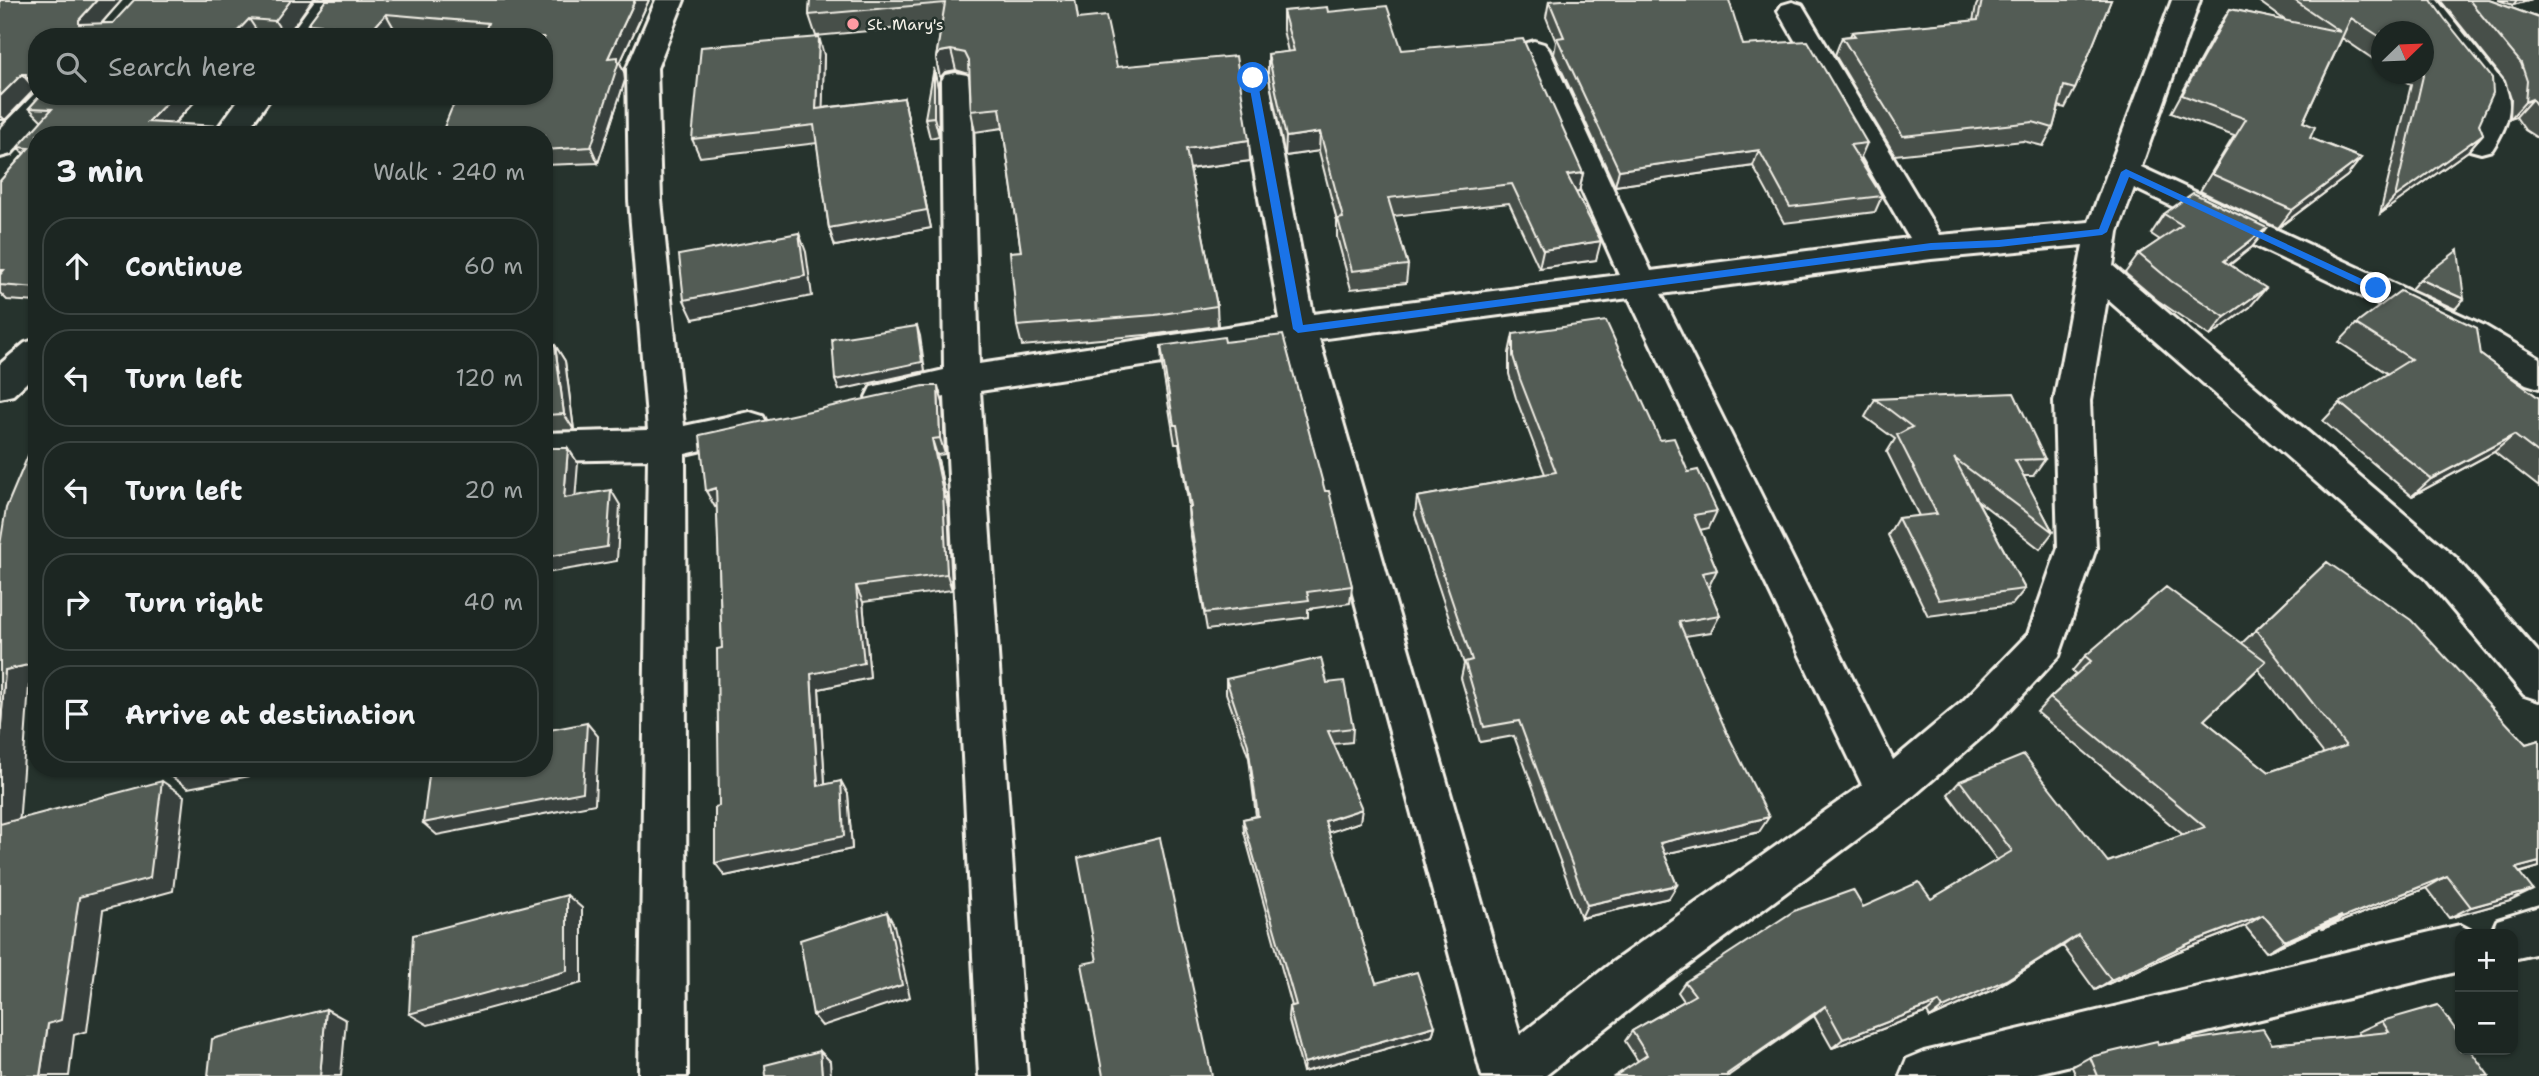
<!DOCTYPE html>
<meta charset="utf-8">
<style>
body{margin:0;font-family:"Shantell Sans",sans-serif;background:#252e2a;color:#f1f3f6}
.controls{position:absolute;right:21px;bottom:21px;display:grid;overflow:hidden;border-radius:14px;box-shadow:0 2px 5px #0004}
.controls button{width:63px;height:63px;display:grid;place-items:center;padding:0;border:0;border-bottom:2px solid #3a4340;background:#1c2622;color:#f1f3f6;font:35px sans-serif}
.compass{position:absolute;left:2371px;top:21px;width:63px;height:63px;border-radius:50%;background:#1c2622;box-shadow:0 2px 5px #0004;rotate:67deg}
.stop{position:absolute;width:21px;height:21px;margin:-16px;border:5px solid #1a73e8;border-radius:50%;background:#fff}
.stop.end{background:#1a73e8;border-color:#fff;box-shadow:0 2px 7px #0008}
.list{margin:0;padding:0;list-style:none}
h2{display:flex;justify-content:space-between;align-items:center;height:91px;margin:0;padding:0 28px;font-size:30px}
h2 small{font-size:23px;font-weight:400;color:#a0a5a5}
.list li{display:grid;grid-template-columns:46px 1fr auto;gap:21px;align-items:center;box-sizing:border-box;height:98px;margin:0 14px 14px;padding:0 14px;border:2px solid #3a4340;border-radius:28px}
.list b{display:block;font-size:26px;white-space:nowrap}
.list em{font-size:23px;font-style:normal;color:#a0a5a5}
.icon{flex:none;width:38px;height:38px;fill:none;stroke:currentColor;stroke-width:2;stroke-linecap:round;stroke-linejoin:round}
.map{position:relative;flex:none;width:2539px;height:1076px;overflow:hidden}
.search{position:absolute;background:#1c2622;box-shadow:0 2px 5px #0004;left:28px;top:28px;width:525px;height:77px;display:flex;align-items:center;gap:18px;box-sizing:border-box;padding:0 24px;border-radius:28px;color:#a0a5a5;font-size:26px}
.panel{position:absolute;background:#1c2622;box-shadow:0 2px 5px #0004;left:28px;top:126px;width:525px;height:651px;border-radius:28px}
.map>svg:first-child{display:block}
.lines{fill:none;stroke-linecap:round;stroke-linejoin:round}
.minor-casing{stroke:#f4f1e8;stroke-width:6}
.minor{fill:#26332d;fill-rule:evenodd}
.wall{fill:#474f49;stroke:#f4f1e8;stroke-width:2;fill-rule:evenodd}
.shaded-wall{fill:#39403c;stroke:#f4f1e8;stroke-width:2}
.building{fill:#525c55;stroke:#f4f1e8;stroke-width:2}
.route{fill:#1a73e8}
.poi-dot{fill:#ff9aa2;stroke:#26332d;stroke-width:2.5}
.labels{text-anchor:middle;stroke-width:5;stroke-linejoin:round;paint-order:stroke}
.far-poi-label{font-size:16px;fill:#f4f1e8;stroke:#26332d;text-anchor:start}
</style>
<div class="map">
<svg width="2539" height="1076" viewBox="0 0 2539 1076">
<rect width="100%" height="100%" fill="#26332d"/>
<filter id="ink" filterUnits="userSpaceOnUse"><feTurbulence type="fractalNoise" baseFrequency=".0143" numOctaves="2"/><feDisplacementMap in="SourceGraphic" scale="14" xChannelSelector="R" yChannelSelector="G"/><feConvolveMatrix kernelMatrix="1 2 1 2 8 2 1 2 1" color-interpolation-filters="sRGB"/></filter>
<g filter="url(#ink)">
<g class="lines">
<defs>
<path id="minor" d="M315 0H343L317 37H288Z
M656 0H684L657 68 661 200 684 426 750 412 763 416 768 426 763 436 685 454 687 1076H639L648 459 544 461V433L648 430 629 200 627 68Z
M2172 0H2200L2141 167 2485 326 2539 358V388L2526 384 2461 344 2134 188 2118 232 2113 266 2455 557 2539 653V700L2524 695 2427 579 2107 299 2090 401 2096 548 2059 656 1992 728 1902 806 1644 998 1545 1076H1482L1286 344 980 391 1027 1076H979L945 397 884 411 871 407 866 397 871 387 944 370 941 82 945 75 956 73 967 75 971 82 979 364 1280 319 1238 78 1243 71 1253 69 1263 71 1268 78 1313 314 1619 275 1519 50 1524 44 1534 41 1544 44 1549 50 1651 271 1909 238 1778 11 1782 5 1792 2 1802 5 1940 235 2089 222ZM2083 245 2054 401 2058 548 2028 634 1962 702 1893 760 1661 294 1931 259ZM1629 298 1862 785 1610 964 1520 1035 1319 339Z
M2409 0H2437L2503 82C2516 106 2506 128 2492 150L2481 153 2470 150 2466 143 2480 111V95L2432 34Z
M37 91V96H64L11 154 0 157V129Z
M241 96H272L244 135H213Z
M37 339V373L13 395 0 398V364L25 343Z
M2539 907V953L2513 959V934H2491L2497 920Z
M2460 925 2477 934H2460V971L2025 1076H1900L1907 1059 1924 1052Z"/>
</defs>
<!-- minor casing -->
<use href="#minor" class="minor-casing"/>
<!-- minor -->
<use href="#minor" class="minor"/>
</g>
<!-- wall -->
<path class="wall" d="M0 0H122L102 23H113L312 0 286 37 259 34 37 37V90L35 89 5 120H0Z
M326 0H649L620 63 624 72 625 80 598 163 544 165V37H476L395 30 389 37H316L308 24Z
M810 0H1075L1078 19 1117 67 1250 161 1190 169 1217 306 1218 326 1157 334 1022 346 1017 326 1021 251 1003 128 975 132 971 111 969 74 956 70 945 72 940 78 936 58 942 24 816 36 809 15Z
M1979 0H2111L2075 89 2065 108 2059 106 2053 128 2043 146 2023 141 1895 155 1835 55 1842 37 1850 36 1852 32 1973 21 1976 6Z
M2257 0H2431L2483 134 2468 151 2380 214 2411 85 2394 74H2424V32H2382V65L2342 38 2303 122 2310 138 2361 158 2347 176 2278 228 2200 191 2234 136 2171 113 2218 27 2230 9 2286 21Z
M2440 0H2489L2539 18V139L2525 130 2516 117 2510 119 2511 99 2505 81Z
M2498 0H2532L2513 5Z
M1549 1 1743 45 1867 143 1860 159H1859L1882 196 1875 212 1784 223 1753 166 1615 186 1554 54 1556 42 1546 17Z
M1283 11 1328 12 1402 50 1583 173 1579 192H1576L1596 260 1539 268 1509 203 1393 216 1408 265 1406 283 1351 289 1337 237V221L1319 151 1285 156 1268 73V54L1288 52 1283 30Z
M824 55 822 108 904 98 931 228 835 246 829 228 817 143 700 157 692 139Z
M938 88 939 136 930 138 925 118Z
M40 96H200L174 124 37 135V302L7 300 0 293V181L24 154 18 147 42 121 29 108Z
M2164 214 2267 228 2252 247 2230 265 2250 307 2210 336 2157 300 2125 273 2139 254 2160 240 2151 234Z
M2420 279 2464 299 2455 309 2411 289Z
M2356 324 2481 355 2539 398V487L2494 452 2412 496 2323 421 2340 403 2388 374 2339 342Z
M1513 334 1660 440 1688 472 1717 511 1709 528 1700 530 1717 570 1708 588 1720 615 1711 632 1685 636 1759 832 1664 854 1677 885 1669 898 1581 918 1514 736 1480 742 1461 678 1464 664 1415 515 1417 497 1545 474 1516 398 1509 374V353Z
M1225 342 1325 491 1352 586 1350 603 1308 609V617L1207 630 1189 525 1188 507H1189L1179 444H1175L1162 366 1161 346Z
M555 345 565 361 574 430 544 431V348Z
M1875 399 2045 459 2033 476H2023L2053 532 2040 549 1977 500 2025 589 2012 605 1928 616 1888 535 1898 518 1919 516 1887 452 1895 439 1865 417Z
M943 403 945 454 937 455 948 508 952 590 863 602 870 678 819 689 825 784 848 794 852 849 725 876 719 806 722 648 717 506 715 507Z
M2327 562 2526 744 2539 740V867L2519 873 2510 901 2449 918 2426 888 2322 929 2321 927 2266 952 2245 926 2177 952 2095 990 2063 946 1992 990 1930 1018 1927 1012 1832 1048 1814 1016 1638 1061 1625 1041 1632 1031 1684 1001 1678 992 1685 982 1863 907 1931 899 1997 860 1948 794 1960 781 2108 862 2183 835 2037 712 2050 698 2076 674 2072 671 2085 656 2242 643ZM2258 669 2324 754 2269 772 2204 720Z
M1226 679 1327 683 1353 728 1352 742 1333 744 1360 822 1328 832 1376 983 1435 1026 1432 1036 1303 1072 1288 1017 1289 1007 1292 1006 1244 832 1243 819 1256 816 1249 758 1226 693Z
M2382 1021 2489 1076H2076L2072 1067 2090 1057 2158 1045 2272 1044 2360 1035 2358 1032Z"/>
<!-- shaded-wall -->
<path class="shaded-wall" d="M97 0H122L91 35 79 24V20Z
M291 0H312L286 37 275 21Z
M635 0H649L620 63 624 72 625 80 598 163 591 147 608 58Z
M2517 0H2532L2513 5Z
M386 14 395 30 389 37H378L373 29Z
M249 19 259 34 257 37H232Z
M819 37 824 55 822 127 816 109Z
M951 50 956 70 945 72 940 78 936 58 940 52Z
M934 68 938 88 939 136 934 117Z
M22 74 35 89 5 120 0 115V96Z
M173 96H200L163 135 148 122Z
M904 98 931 228 835 246 829 228Z
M2532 99 2516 117 2510 119 2525 102Z
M1320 132 1319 151 1285 156 1286 137Z
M2483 134 2468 151 2380 214 2395 197Z
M1249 140 1250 161 1188 169 1186 149Z
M1759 150 1753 166 1615 186 1619 170Z
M2361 158 2347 176 2278 228 2292 210Z
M1583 173 1579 192 1563 194 1567 175Z
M2267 228 2252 247 2209 280 2224 261Z
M799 233 806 252 812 296 693 319 684 300Z
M1601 241 1596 260 1539 268 1543 250Z
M2266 288 2250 307 2210 336 2225 317Z
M917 326 920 336 925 371 839 390 835 380Z
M555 345 565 361 574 430 564 414Z
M938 386 943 403 945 454 940 438Z
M2514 435 2494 452 2412 496 2431 479Z
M932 439 937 455 948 508 952 590 947 574Z
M568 448 578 463 574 513 564 498Z
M716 488 725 504 715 507 706 491Z
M611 490 620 505 617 561 546 573 544 599V557Z
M856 586 863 602 870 678 819 689 826 799 818 786 811 674Z
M37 663V685L29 686 18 840 0 830V738L5 670Z
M587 723 598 736 595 804 437 835 423 823Z
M159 768H291L188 788Z
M162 781 184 796 173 891 103 910 87 1031 74 1035 69 1076H40L48 1024 79 897Z
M841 781 848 794 852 849 725 876 715 863Z
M1362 809 1360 822 1324 834 1325 821Z
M1769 817 1759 832 1652 857 1660 843Z
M2539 862V867L2493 880 2516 868Z
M2447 876 2426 888 2322 929 2342 918Z
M1677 885 1669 898 1581 918 1587 905Z
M2533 890 2510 901 2449 918 2471 907Z
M567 895 582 908V983L428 1025 409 1014Z
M887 912 894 925 910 997 822 1026 813 1015Z
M2263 915 2245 926 2177 952 2095 990 2111 980 2194 941Z
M2341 916 2321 927 2266 952 2285 941Z
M2078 935 2063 946 1992 990 1930 1018 1943 1008Z
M1939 1002 1927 1012 1832 1048 1843 1039Z
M1825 1006 1814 1016 1728 1076 1727 1074Z
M326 1009 346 1020 341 1076H320Z
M1435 1026 1432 1036 1303 1072 1304 1063Z
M820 1051 830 1061 831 1076H822Z"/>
<!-- building -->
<path class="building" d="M0 0H97L79 20V24L113 23 134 0H291L275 21 249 19 232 37H37V78H26V74H22L0 96Z
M326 0H635L608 58 618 57V64L591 147 544 150V135H441L451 110 459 96H544V37H483L488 23 386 14 373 29 308 24Z
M810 0H1075L1078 19 1106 16 1117 67 1236 56 1249 140 1186 149 1217 306 1155 315 1017 326 1010 252 1021 251 1000 108 971 111 969 61 965 53 951 50 940 52 936 58 945 3 809 15Z
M1562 0H1729L1743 45 1808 41 1867 143 1850 145 1882 196 1790 207 1759 150 1619 170 1557 38 1564 37 1549 1Z
M1982 0H2111L2075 89 2064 86 2053 128 2033 122 1903 136 1842 37 1855 36 1852 32 1978 20Z
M2294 0H2431L2444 18 2492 78 2493 93 2479 124 2483 134 2395 197 2425 67 2424 66V32H2382V38L2351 18 2303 122 2315 127 2310 138 2361 158 2292 210 2212 174 2246 119 2182 95 2230 9 2341 32Z
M2469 0H2489L2539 18V109L2532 99 2525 102 2527 81 2521 63Z
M1387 6 1402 50 1523 39 1583 173 1567 175 1601 241 1543 250 1512 184 1388 198 1408 265 1352 271 1338 219 1343 218 1320 132 1286 137 1268 54 1294 51 1283 11 1327 7 1328 12Z
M819 37 816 109 904 98 927 210 829 228 814 125 692 139 701 47Z
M934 68V117L925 118Z
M40 96H173L148 122 308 131 305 135H37V288L0 285V275L4 270H0V181L29 148 18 147 52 109 29 108Z
M2193 193 2267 228 2224 261 2266 288 2225 317 2171 281 2139 254 2182 225 2164 214Z
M799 233 805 276 684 300 679 255Z
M2458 250 2464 299 2420 279Z
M2400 291 2477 328 2481 355 2539 398V454L2514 435 2431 479 2340 403 2411 359 2356 324Z
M1606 321 1660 440 1674 438 1688 472 1698 470 1717 511 1694 515 1717 570 1702 573 1720 615 1679 622 1727 733 1769 817 1660 843 1677 885 1587 905 1519 721 1484 727 1465 662 1472 660 1417 497 1556 472 1520 379 1513 356V334Z
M917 326 922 362 835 380 832 339Z
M1283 335 1325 491H1329L1352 586 1307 592 1309 600 1205 613 1188 507H1191L1177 425H1174L1161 346 1224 337 1225 342Z
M555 345 564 414 544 415V348Z
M924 386H938L940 438 932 439 943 492 947 574 856 586 864 663 811 674 818 786 841 781 844 836 715 863V807L719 806 717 649 722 648 716 488 706 491 700 435Z
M2014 393 2045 459 2015 460 2053 532 1954 458 2025 589 1939 600 1898 518 1937 514 1897 435 1912 427 1875 399Z
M35 439H37V663L5 670 0 738V545L6 508Z
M544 448H568L564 498 611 490 607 547 544 557Z
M2327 562 2411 620 2526 744 2539 740V862L2516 868 2533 890 2471 907 2447 876 2342 918 2341 916 2285 941 2263 915 2194 941 2111 980 2078 935 2006 980 1943 1008 1939 1002 1843 1039 1825 1006 1727 1074 1728 1076H1615L1647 1055 1632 1031 1695 995 1685 982 1794 911 1853 890 1863 907 1919 882 1931 899 2012 851 1960 781 2024 755 2108 862 2205 827 2050 698 2091 661 2085 656 2166 587 2266 661 2204 720 2269 772 2346 746 2256 630Z
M1321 658 1327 683 1344 681 1353 728 1328 731 1362 809 1325 821 1376 983 1417 972 1435 1026 1304 1063 1289 1007 1296 1005 1243 819 1258 816 1248 745 1226 679Z
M587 723 583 792 423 823 430 768H544V731Z
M162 781 150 878 79 897 61 1020 48 1024 40 1076H0V824Z
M1160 838 1212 1076H1103L1082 964 1097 961 1078 858Z
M567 895V971L409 1014 413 935Z
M887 912 902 985 813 1015 800 940Z
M2438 1005 2460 1036V1050H2470L2489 1076H2098L2090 1057 2157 1041 2158 1045 2263 1029 2272 1044 2389 1032 2382 1021Z
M326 1009 320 1076H208L212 1039Z
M820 1051 822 1076H765H766L765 1065Z"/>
</g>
<!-- route -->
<path class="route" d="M1253 76 1257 78 1303 325 1931 243 1999 240 2099 229 2121 172 2126 169 2381 288 2372 291 2129 177 2107 232 2102 235 1999 247 1931 250 1298 333 1293 329 1248 78Z"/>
<!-- markers -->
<circle class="poi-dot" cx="853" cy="24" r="7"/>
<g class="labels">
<!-- far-poi labels -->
<g class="far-poi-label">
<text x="867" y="30">St. Mary's</text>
</g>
</g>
</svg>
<div class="controls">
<button>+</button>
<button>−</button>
</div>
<svg class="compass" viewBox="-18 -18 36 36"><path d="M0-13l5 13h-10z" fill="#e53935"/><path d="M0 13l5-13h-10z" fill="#a0a5a5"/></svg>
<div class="stop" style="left:1253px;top:78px"></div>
<div class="stop end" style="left:2376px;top:288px"></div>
<div class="search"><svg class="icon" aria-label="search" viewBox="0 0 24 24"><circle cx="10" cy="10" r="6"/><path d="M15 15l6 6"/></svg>Search here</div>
<section class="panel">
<h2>3 min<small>Walk · 240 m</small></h2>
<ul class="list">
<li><svg class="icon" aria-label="ahead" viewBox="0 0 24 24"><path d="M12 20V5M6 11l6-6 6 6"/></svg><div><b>Continue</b></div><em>60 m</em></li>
<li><svg class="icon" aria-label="left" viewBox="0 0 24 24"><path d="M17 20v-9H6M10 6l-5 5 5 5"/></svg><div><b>Turn left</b></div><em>120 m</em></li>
<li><svg class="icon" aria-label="left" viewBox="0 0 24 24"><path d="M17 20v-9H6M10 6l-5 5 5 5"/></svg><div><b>Turn left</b></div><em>20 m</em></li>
<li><svg class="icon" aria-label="right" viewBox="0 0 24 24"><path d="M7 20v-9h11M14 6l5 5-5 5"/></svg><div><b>Turn right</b></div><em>40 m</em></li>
<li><svg class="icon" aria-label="arrive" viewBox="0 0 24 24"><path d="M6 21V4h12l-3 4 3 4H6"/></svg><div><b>Arrive at destination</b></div></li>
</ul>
</section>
</div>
